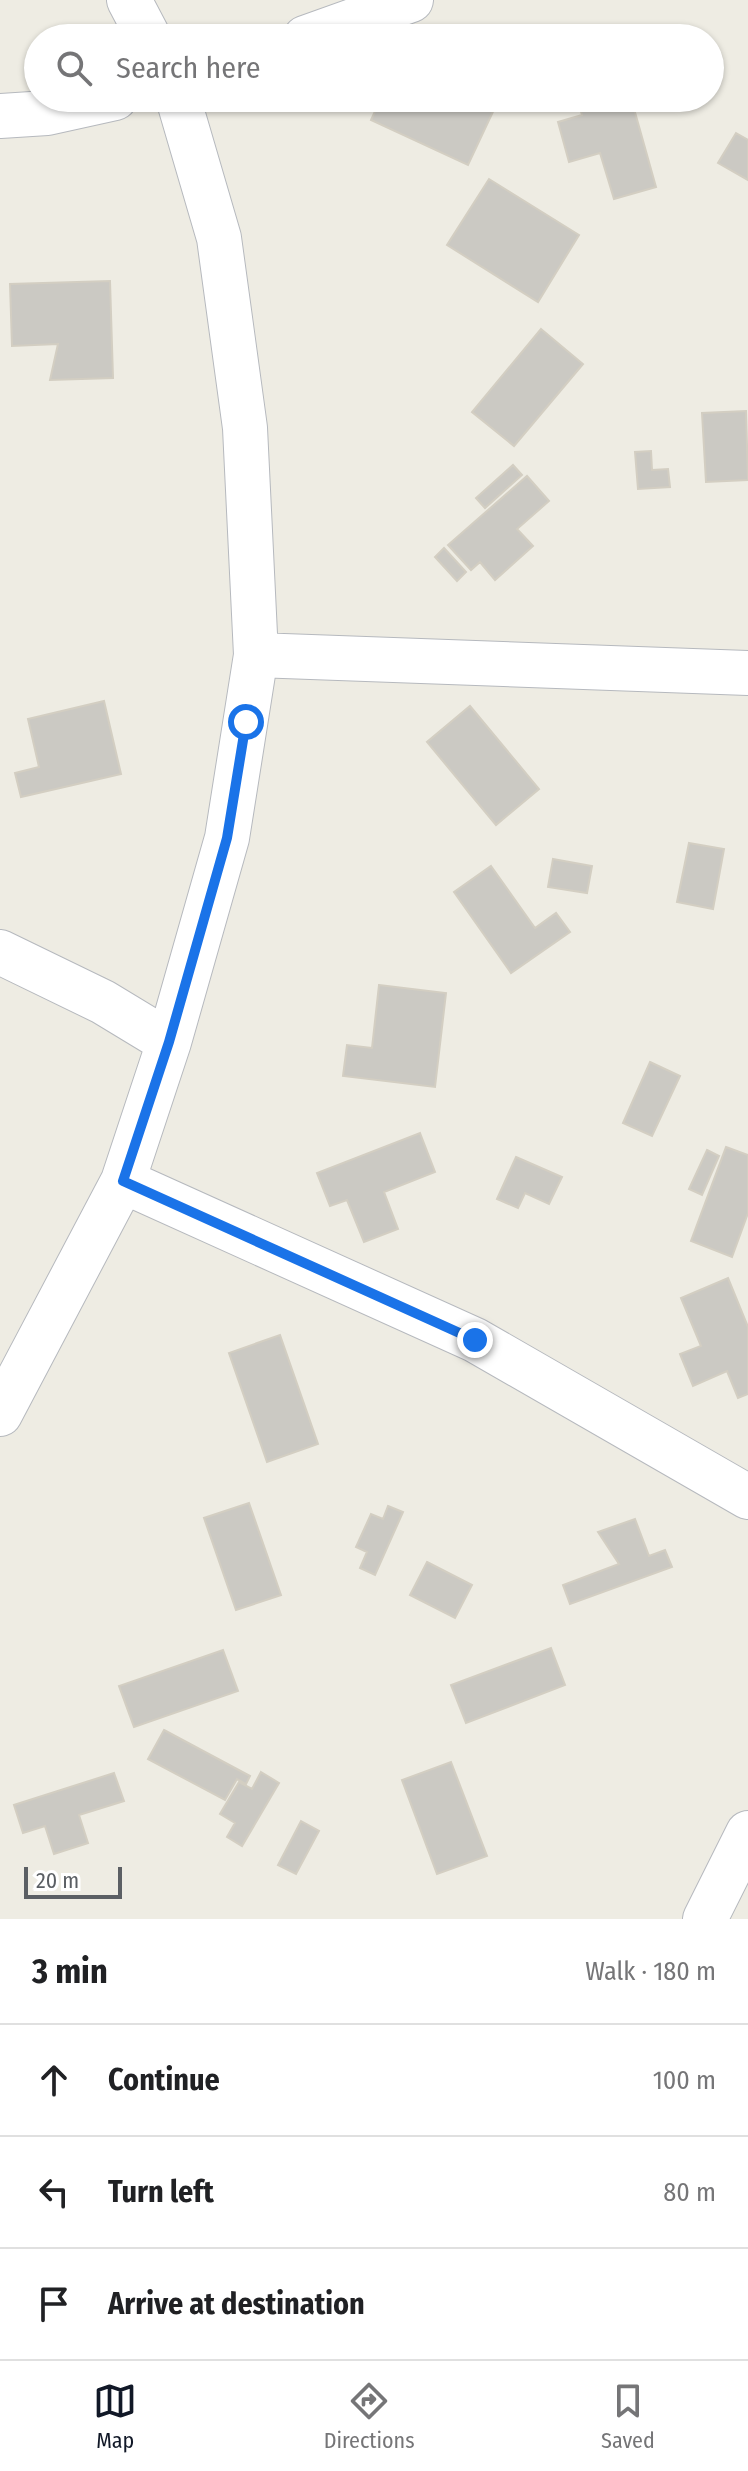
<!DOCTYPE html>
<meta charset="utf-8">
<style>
body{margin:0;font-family:"Fira Sans Condensed",sans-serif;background:#f6f6f6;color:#202124}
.scale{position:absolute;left:24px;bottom:20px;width:98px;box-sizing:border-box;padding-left:8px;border:4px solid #5b5f64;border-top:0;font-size:22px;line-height:28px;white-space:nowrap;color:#5b5f64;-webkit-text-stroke:6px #fff;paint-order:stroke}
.stop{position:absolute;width:24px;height:24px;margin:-18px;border:6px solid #1a73e8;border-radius:50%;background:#fff}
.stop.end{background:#1a73e8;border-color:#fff;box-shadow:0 2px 8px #0008}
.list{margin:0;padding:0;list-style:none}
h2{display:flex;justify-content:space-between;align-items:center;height:104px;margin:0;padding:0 32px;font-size:34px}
h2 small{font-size:26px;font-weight:400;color:#757577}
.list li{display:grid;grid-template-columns:52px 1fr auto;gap:24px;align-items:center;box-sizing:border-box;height:112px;padding:0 32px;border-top:2px solid #e0e0e0}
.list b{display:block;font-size:30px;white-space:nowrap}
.list em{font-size:26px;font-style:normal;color:#757577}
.icon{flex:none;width:44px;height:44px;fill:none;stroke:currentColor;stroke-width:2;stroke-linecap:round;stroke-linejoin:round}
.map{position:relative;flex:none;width:748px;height:1919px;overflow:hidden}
.search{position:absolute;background:#fff;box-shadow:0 2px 6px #0004;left:24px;right:24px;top:24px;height:88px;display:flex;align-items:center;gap:20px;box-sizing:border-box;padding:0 28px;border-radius:44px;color:#757577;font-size:30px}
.sheet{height:440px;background:#fff}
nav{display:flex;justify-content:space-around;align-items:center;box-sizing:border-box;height:112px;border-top:2px solid #e0e0e0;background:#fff;font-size:22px;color:#757577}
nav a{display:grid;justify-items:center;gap:4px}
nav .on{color:#111827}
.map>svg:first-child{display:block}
.building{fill:#cbc9c3;stroke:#d3cec2;stroke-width:2}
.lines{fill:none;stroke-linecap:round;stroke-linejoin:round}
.minor-casing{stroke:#b6b9be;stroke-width:46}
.minor{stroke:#fff;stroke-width:44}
.route{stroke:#1a73e8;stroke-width:10}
</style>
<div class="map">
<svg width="748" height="1919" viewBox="0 0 748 1919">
<rect width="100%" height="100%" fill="#eeece3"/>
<!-- building -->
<path class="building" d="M381 98H491L498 101 468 165 371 120Z
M577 98H631L656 187 614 199 600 153 569 162 558 122 582 115Z
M650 98H681L653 107Z
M736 133 748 140V180L718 163Z
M489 179 579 235 538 302 447 245Z
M110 281 113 378 50 380 58 344 12 346 10 284Z
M541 329 583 364 514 446 472 412Z
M746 411 748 480 706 482 702 413Z
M651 451 652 470 668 469 670 487 638 489 635 452Z
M513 465 522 475 485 508 476 498Z
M527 476 549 501 517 529 533 546 495 580 480 562 471 570 448 545Z
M444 548 466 572 457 581 435 557Z
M104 701 121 774 21 797 15 773 39 767 28 719Z
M470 706 539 789 496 825 427 742Z
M689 843 724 849 713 909 677 902Z
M553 859 592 866 587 893 548 887Z
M491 866 535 928 556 913 570 932 511 973 454 892Z
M379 985 446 993 435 1087 343 1076 347 1045 372 1048Z
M650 1062 680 1076 652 1136 623 1123Z
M420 1133 435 1172 384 1192 398 1229 364 1242 347 1200 330 1206 317 1173Z
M726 1147 748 1155V1213L732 1257 691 1241Z
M707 1150 719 1156 702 1195 689 1189Z
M516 1157 562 1177 549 1204 525 1193 518 1208 497 1199Z
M728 1278 748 1327V1394L738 1398 727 1371 693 1386 680 1354 701 1346 681 1298Z
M280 1335 318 1444 267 1462 229 1353Z
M249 1503 281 1595 236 1610 204 1518Z
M388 1506 403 1512 375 1575 360 1568 367 1552 356 1547 371 1514 383 1519Z
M635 1519 649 1556 665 1550 672 1567 570 1604 563 1585 619 1564 598 1532Z
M427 1562 472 1585 455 1618 410 1595Z
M551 1648 565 1685 466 1723 451 1685Z
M223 1650 238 1691 134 1727 119 1686Z
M164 1730 250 1776 246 1784 237 1779 225 1800 148 1759Z
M451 1762 487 1856 437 1874 402 1780Z
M261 1772 279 1783 242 1846 227 1837 235 1823 220 1814 239 1782 252 1789Z
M114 1773 124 1801 79 1815 88 1843 54 1854 45 1826 23 1833 14 1805Z
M301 1821 319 1831 296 1874 278 1865Z"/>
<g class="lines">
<defs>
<path id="minor" d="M129 0 149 38
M305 38 411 0
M0 116 47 113 115 98
M256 655 748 673
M0 952 103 1002 169 1042
M123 1181 475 1340 748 1497
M0 1414 123 1181 169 1042 227 838 256 655 245 428 219 238 178 98
M705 1919 748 1833"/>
</defs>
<!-- minor casing -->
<use href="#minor" class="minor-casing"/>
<!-- minor -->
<use href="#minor" class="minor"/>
</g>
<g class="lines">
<!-- route -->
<path class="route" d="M246 722 227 838 169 1042 123 1181 475 1340"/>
</g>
</svg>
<div class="scale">20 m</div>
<div class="stop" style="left:246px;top:722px"></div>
<div class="stop end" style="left:475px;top:1340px"></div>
<div class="search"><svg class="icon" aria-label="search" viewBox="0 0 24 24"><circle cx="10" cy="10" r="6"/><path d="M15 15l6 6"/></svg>Search here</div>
</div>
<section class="sheet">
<h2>3 min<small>Walk · 180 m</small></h2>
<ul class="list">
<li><svg class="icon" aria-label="ahead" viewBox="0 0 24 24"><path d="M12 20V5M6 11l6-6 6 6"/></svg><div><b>Continue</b></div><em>100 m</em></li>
<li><svg class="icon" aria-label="left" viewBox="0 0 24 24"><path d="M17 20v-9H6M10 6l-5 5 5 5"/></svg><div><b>Turn left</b></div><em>80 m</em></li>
<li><svg class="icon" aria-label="arrive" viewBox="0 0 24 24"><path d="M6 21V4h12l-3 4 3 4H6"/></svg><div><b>Arrive at destination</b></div></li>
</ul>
</section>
<nav>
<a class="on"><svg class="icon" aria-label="map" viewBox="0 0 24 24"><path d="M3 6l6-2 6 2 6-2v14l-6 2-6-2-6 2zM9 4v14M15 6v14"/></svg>Map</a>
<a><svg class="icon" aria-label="directions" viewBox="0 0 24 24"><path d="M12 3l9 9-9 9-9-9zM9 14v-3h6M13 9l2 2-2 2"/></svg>Directions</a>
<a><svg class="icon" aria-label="saved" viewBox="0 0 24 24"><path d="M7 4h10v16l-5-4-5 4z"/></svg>Saved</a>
</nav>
